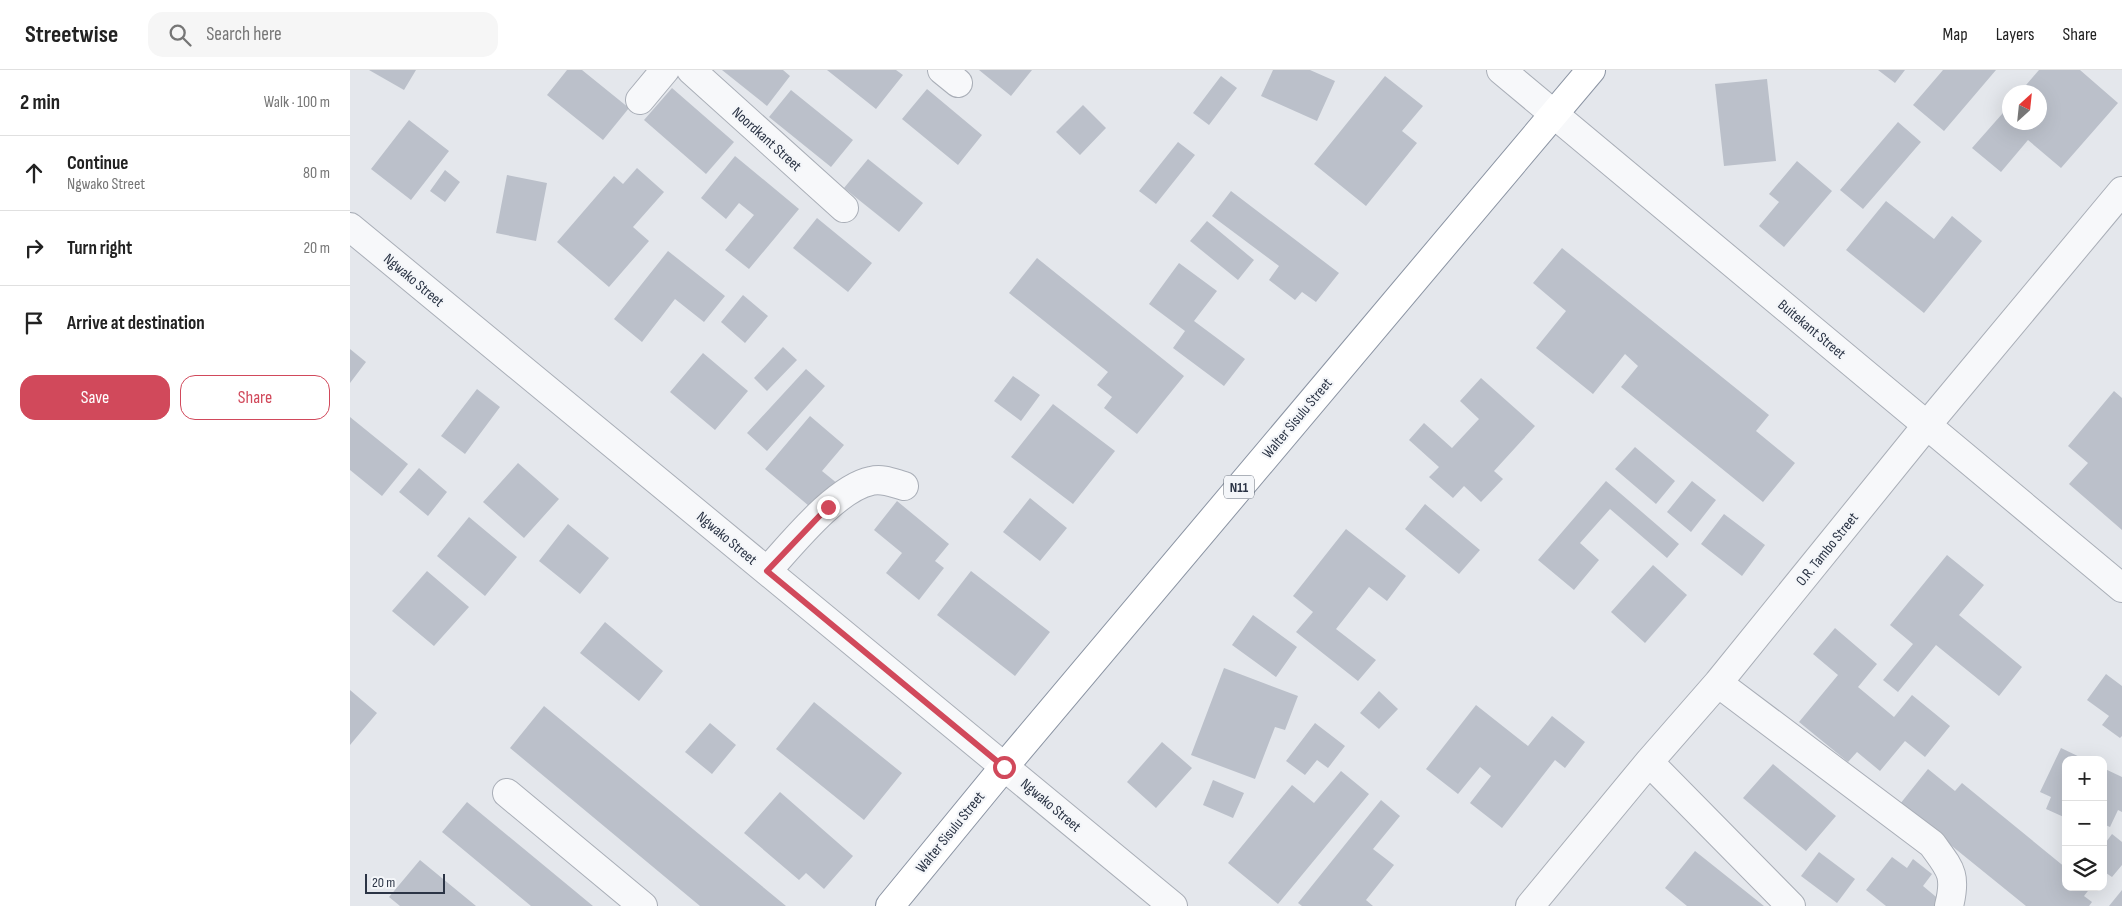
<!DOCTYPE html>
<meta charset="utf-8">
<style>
body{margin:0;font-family:"Sofia Sans Condensed",sans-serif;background:#f6f6f6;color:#222}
.controls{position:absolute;right:15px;bottom:15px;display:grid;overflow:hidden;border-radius:10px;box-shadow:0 5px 20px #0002}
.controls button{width:45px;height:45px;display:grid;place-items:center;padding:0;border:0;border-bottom:1px solid #e0e0e0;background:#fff;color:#222;font:25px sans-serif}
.compass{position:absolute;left:1652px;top:15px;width:45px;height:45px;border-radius:50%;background:#fff;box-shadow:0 5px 20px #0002;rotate:27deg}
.scale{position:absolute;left:15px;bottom:12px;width:80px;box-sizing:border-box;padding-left:5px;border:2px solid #2b3445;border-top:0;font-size:14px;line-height:18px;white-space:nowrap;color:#2b3445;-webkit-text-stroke:4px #f4f6f9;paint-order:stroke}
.stop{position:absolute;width:15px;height:15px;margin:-11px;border:4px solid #d1495b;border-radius:50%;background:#fff}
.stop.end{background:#d1495b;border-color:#fff;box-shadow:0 1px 5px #0008}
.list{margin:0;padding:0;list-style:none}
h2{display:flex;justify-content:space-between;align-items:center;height:65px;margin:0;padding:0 20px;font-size:21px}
h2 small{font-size:16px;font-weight:400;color:#767676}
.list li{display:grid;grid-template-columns:32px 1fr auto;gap:15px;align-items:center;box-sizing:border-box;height:75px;padding:0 20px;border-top:1px solid #e0e0e0}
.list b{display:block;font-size:19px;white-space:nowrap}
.list p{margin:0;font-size:16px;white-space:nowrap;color:#767676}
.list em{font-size:16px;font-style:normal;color:#767676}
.actions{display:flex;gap:10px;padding:15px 20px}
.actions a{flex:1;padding:11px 0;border:1px solid #d1495b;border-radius:15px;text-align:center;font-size:18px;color:#d1495b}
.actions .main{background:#d1495b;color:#fff}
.icon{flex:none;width:28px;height:28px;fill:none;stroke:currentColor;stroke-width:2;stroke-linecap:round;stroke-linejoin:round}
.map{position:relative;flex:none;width:1772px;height:836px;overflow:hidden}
header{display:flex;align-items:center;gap:30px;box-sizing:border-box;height:70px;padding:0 25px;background:#fff;border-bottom:1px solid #e0e0e0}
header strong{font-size:24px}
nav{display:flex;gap:28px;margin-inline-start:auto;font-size:18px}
.search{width:350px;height:45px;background:#f6f6f6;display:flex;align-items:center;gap:12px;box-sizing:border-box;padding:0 18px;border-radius:15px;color:#767676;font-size:19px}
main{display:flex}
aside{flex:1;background:#fff}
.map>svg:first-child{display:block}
.building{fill:#bbc0ca}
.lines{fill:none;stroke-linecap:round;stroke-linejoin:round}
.minor-casing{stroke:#a9aeb7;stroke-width:30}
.highway-casing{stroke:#8b94a3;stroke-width:30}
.minor{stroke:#f7f8fa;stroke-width:28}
.highway{stroke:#fff;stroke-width:28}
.route{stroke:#d1495b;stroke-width:6}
.labels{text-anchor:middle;stroke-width:4.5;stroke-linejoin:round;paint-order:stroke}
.shield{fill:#f4f6f9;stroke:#676e7b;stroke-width:1}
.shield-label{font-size:14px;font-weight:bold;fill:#2b3445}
.street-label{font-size:15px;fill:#2b3445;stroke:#f4f6f9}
</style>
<header>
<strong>Streetwise</strong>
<div class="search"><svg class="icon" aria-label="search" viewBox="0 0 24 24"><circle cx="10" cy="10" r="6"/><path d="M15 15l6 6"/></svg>Search here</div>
<nav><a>Map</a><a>Layers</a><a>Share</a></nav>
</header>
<main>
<aside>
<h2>2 min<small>Walk · 100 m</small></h2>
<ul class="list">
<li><svg class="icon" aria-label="ahead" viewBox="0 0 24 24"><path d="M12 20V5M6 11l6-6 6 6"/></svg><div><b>Continue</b><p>Ngwako Street</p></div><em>80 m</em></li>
<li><svg class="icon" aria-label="right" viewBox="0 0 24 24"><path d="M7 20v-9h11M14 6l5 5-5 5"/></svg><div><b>Turn right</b></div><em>20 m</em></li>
<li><svg class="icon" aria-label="arrive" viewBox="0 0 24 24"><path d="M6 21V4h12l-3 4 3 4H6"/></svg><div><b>Arrive at destination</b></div></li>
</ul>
<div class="actions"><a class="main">Save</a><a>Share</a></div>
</aside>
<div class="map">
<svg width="1772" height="836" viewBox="0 0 1772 836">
<rect width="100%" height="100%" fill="#e4e7ec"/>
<!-- building -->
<path class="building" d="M19 0H66L54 20Z
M217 0H232L279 38 253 70 197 25Z
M372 0H433L440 6 417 36Z
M477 0H546L553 5 526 39Z
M629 0H682L661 26Z
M923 0H960L985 11 967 51 911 26Z
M1528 0H1555L1545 13Z
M1593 0H1646L1594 61 1563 35Z
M1689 0H1730L1768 33 1711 98 1678 70 1651 102 1622 78 1660 35V52H1690V22H1670Z
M871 6 887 18 859 55 843 43Z
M1035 6 1073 36 1052 61 1067 73 1016 136 964 94Z
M1417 9 1426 91 1374 96 1365 14Z
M322 18 384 72 356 104 294 50Z
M577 19 632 65 608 95 552 49Z
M441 20 503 70 481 97 419 47Z
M733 35 756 58 730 85 706 62Z
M59 50 99 81 61 130 21 99Z
M1548 52 1571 72 1513 139 1490 120Z
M828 72 845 85 806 134 789 121Z
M385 86 449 139 399 199 375 180 404 145 389 133 376 149 351 128Z
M518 89 573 133 549 162 494 118Z
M1447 91 1482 121 1434 177 1409 156 1429 132 1419 124Z
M287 98 314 122 283 157 299 171 259 217 207 172 264 106 273 114Z
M95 100 110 112 95 132 80 121Z
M157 105 197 113 186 171 146 163Z
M881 121 989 203 966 232 952 222 945 230 919 210 929 196 862 146Z
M1536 131 1584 169 1602 146 1632 171 1574 243 1496 180Z
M467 148 522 193 498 222 443 178Z
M857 151 904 190 888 210 840 171Z
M1212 178 1419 345 1406 361 1445 393 1413 432 1271 317 1288 296 1275 284 1243 324 1186 278 1216 241 1183 213Z
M318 181 375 226 354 252 325 229 292 272 264 249Z
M687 188 834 306 787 364 754 338 762 327 747 315 758 302 659 223Z
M829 193 867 221 844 251 895 289 874 316 823 278 835 261 799 234Z
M393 225 418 246 395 273 371 252Z
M433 277 447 290 417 321 404 308Z
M0 279 16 292 0 313Z
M353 283 398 321 365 360 320 322Z
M456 299 475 316 417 381 397 363Z
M663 306 690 325 671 351 644 331Z
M1131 308 1185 356 1144 401 1153 409 1131 432 1114 416 1103 428 1079 407 1089 397 1059 370 1074 353 1102 378 1129 349 1110 331Z
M127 319 150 337 115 384 91 366Z
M1764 321 1772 328V460L1719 414 1738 393 1718 376Z
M703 334 765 381 723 434 661 387Z
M460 346 494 375 472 401 488 414 465 441 415 399Z
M0 347 58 394 32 426 0 400Z
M1285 377 1325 411 1306 434 1265 399Z
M168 393 209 429 174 468 133 432Z
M69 398 97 422 78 446 49 422Z
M1256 411 1329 474 1317 488 1260 439 1230 473 1249 490 1224 520 1188 490Z
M1342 411 1366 430 1341 462 1317 442Z
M680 428 717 458 690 491 653 462Z
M547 431 599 474 585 491 594 498 569 530 536 503 552 483 524 460Z
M1075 434 1130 480 1109 504 1055 459Z
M1374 444 1415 475 1392 506 1351 474Z
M119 447 167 487 135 526 87 486Z
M218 454 259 488 230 524 189 491Z
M996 459 1056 506 1037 531 1019 517 986 559 1026 590 1008 611 946 562 963 542 943 526Z
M1597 485 1634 515 1609 545 1672 597 1649 626 1586 575 1548 622 1533 610 1563 574 1540 555Z
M1303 495 1337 525 1295 573 1261 542Z
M77 501 119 537 84 576 42 541Z
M621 501 700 562 665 606 587 545Z
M903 545 947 577 926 607 882 575Z
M255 552 313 601 289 631 230 583Z
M1485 558 1527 594 1508 617 1544 647 1562 625 1600 656 1575 687 1555 671 1530 701 1507 682 1498 692 1449 652 1488 605 1463 584Z
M874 598 948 626 935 660 925 657 905 709 841 685Z
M1756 604 1772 616V666L1770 668 1752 655 1759 646 1737 630Z
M0 620 27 643 0 675Z
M1029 621 1048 639 1029 659 1010 643Z
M464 632 552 703 514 750 426 679Z
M1126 635 1178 676 1202 646 1235 672 1215 698 1205 690 1152 758 1120 733 1141 706 1130 697 1108 724 1076 699Z
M194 636 436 836H350L160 678Z
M360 653 386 675 362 704 335 682Z
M965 653 995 676 978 698 967 690 955 705 936 691Z
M812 672 842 698 806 738 777 712Z
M1711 678 1736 690H1716V748L1696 739 1701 727 1690 722Z
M1423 694 1486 746 1456 781 1393 728Z
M1753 698 1772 707V742L1768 740 1760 757 1753 754Z
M1578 699 1605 721 1612 713 1716 798V817H1741L1734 826 1742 832 1739 836H1676L1550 734Z
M991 701 1019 724 928 834 878 793 942 715 964 733Z
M863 710 894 723 883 748 853 735Z
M430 722 503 786 474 819 456 803 449 810 394 763Z
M1031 730 1050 746 1023 779 1044 795 1016 830 1023 836H952L948 833Z
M117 732 243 836H181L92 762Z
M1762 764 1772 772V795L1762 807 1753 801V776Z
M1345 781 1414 836H1337L1315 818Z
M1469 782 1505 809 1487 833 1451 806Z
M1542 787 1557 798 1563 789 1582 804 1573 816 1591 831 1587 836H1536L1516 820Z
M70 790 126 836H50L39 827Z
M1772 820V836H1759Z"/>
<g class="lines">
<defs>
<path id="minor" d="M341 0 494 138
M592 0 608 13
M1151 0 1772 518
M290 30 315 0
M0 157 823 836
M417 501C441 475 486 418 521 411 533 408 543 413 554 416
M1368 613 1582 774C1600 799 1607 804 1599 836
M1299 692 1441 836
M157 723 293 836
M1180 836 1299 692 1368 613 1577 355 1772 121"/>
<path id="highway" d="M540 836 654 697 1241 0"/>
</defs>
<!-- minor casing -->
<use href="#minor" class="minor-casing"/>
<!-- highway casing -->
<use href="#highway" class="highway-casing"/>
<!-- minor -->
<use href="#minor" class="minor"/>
<!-- highway -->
<use href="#highway" class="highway"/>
</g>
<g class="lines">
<!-- route -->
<path class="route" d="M478 437 417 501 654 697"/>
</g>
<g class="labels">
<!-- shield labels -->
<rect class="shield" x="874" y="405.5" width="30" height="23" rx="4"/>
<g class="shield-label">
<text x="889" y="422">N11</text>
</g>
<!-- street labels -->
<g class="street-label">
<text transform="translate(417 69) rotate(42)" y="5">Noordkant Street</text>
<text transform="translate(64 210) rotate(40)" y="5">Ngwako Street</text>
<text transform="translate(1462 259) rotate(40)" y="5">Buitekant Street</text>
<text transform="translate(947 348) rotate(-50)" y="5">Walter Sisulu Street</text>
<text transform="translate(377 468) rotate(40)" y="5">Ngwako Street</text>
<text transform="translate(1477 479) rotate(-51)" y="5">O.R. Tambo Street</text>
<text transform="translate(701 735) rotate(40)" y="5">Ngwako Street</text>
<text transform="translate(600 762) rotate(-51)" y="5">Walter Sisulu Street</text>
</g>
</g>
</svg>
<div class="controls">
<button>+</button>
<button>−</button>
<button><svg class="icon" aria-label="layers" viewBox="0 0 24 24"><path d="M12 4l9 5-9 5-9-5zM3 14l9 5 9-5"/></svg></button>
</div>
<svg class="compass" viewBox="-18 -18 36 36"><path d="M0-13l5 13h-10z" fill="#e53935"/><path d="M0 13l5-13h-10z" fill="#767676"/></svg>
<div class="scale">20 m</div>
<div class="stop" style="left:654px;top:697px"></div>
<div class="stop end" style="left:478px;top:437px"></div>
</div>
</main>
